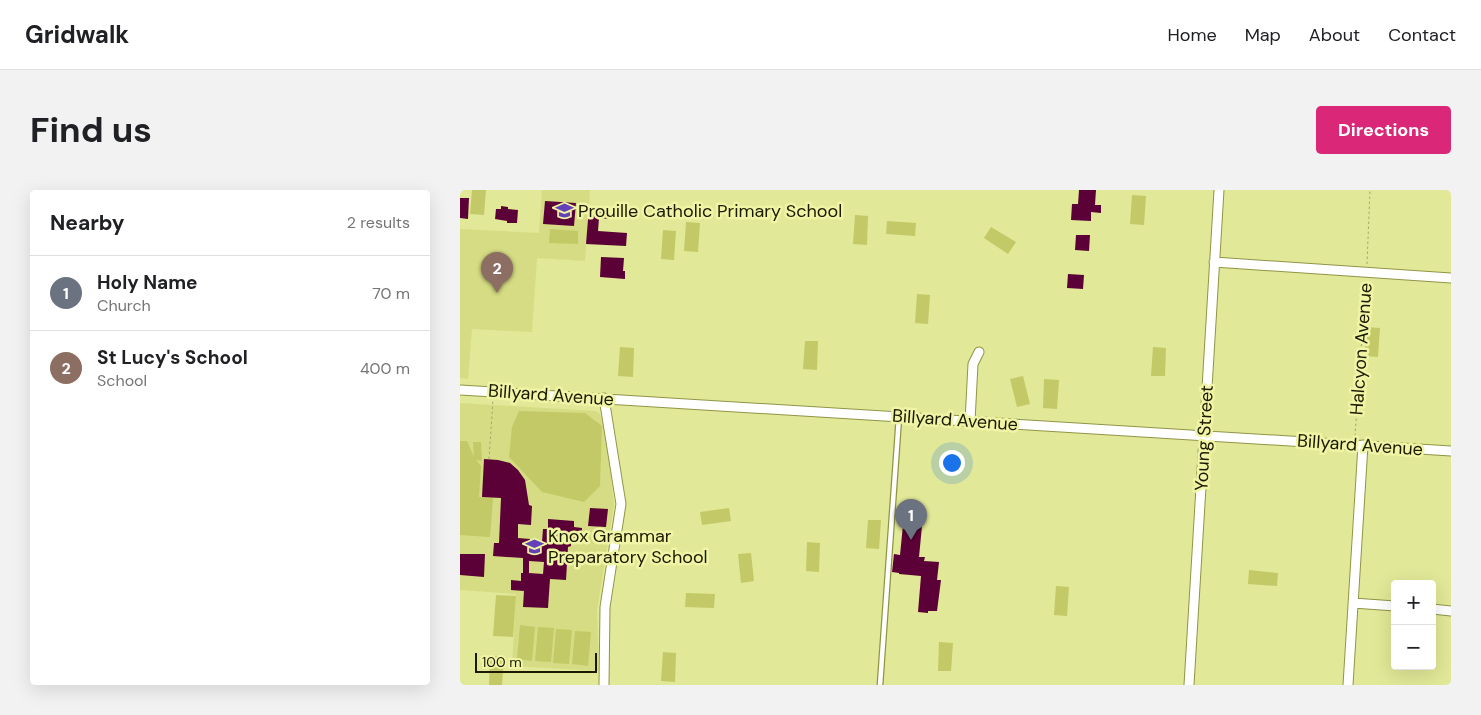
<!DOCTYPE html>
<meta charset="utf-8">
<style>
body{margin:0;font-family:"DM Sans",sans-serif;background:#f2f2f2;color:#202124}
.controls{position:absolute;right:15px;bottom:15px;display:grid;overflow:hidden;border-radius:5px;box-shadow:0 5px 20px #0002}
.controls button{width:45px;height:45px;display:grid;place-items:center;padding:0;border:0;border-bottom:1px solid #e0e0e0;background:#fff;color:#202124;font:25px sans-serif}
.scale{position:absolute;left:15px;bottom:12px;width:122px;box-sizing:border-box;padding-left:5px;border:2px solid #191a00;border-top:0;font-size:14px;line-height:18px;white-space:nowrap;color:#191a00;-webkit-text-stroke:4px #eff5a4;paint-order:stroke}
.you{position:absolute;left:491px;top:272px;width:18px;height:18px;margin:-12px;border:4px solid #fff;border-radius:50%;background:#1a73e8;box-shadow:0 0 0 8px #1a73e833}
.badge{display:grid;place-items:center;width:32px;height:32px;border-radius:50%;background:#db2777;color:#fff;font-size:16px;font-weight:700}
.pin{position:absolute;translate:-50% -41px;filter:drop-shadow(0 1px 2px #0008)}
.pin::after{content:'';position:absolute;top:26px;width:18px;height:15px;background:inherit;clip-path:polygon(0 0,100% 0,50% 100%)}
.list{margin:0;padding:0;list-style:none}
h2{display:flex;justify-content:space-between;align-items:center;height:65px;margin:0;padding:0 20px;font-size:21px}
h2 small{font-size:16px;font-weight:400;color:#757577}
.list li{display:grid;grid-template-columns:32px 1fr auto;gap:15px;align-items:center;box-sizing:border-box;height:75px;padding:0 20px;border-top:1px solid #e0e0e0}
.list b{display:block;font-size:19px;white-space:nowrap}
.list p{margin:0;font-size:16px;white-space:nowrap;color:#757577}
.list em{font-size:16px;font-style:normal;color:#757577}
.map{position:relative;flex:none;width:991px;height:495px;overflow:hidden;border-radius:5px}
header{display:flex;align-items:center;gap:30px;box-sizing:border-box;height:70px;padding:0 25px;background:#fff;border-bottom:1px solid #e0e0e0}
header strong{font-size:24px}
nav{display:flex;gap:28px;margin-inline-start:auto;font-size:18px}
.intro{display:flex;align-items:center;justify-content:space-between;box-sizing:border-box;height:120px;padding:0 30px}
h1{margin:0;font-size:35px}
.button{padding:12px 22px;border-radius:5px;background:#db2777;color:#fff;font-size:18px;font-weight:700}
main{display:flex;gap:30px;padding:0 30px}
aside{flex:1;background:#fff;border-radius:5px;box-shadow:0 5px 20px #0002}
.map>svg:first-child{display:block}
.built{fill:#d5dc83}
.green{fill:#c2c966}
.building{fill:#5b0137;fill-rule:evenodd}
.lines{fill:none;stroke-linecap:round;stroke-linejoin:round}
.service-casing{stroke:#909546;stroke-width:7}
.minor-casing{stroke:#909546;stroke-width:11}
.path{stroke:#a5aa69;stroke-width:1;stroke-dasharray:2.5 2.5;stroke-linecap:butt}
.service{stroke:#fff;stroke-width:4.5}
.minor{stroke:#fff;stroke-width:9}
.labels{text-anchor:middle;stroke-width:5;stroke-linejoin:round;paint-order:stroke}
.poi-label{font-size:18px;fill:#191a00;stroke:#eff5a4;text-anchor:start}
.street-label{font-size:18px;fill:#191a00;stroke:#eff5a4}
</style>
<header>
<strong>Gridwalk</strong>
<nav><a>Home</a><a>Map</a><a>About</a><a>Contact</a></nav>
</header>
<div class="intro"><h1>Find us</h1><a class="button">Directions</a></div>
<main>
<aside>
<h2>Nearby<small>2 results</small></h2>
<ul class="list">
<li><span class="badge" style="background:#6b7280">1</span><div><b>Holy Name</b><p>Church</p></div><em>70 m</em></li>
<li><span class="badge" style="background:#8d6e63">2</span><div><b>St Lucy's School</b><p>School</p></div><em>400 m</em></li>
</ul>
</aside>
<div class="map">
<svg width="991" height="495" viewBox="0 0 991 495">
<rect width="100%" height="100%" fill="#e1e897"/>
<!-- built -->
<path class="built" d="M82 0H130L125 71 77 68 72 142 12 139 8 189 0 188V39L79 43Z
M0 213 135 221 139 223 141 227 147 245 154 315 137 420 139 481 52 476 56 404 0 400Z"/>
<!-- green -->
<path class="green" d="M12 0H26L24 25 10 24Z
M672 5 686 6 684 35 670 34Z
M395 25 408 26 407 55 393 54Z
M427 31 456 33 455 46 426 44Z
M226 32 240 33 238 62 224 61Z
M531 37 556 52 548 64 524 48Z
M90 39 118 41V54L89 53Z
M203 40 216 41 214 70 201 69Z
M457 104 470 105 468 134 455 133Z
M906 137 920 138 918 167 905 166Z
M345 151H358L357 180 343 179Z
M160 157 174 158 173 187 158 186Z
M693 157 706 158 705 186H691Z
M563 186 570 214 557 217 550 189Z
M584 189 599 190 597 219 583 218Z
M59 221 125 223 142 236 140 296 124 312 82 302 49 267 52 237Z
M0 251H7L14 267 13 252H21L22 271 16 270 21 276 19 307 33 308 30 347 0 345Z
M269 318 271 331 242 335 240 322Z
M408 330H421L419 359 406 358Z
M347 352 360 353 359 382 346 381Z
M291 363 294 391 281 393 278 364Z
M789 380 818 383 817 396 788 394Z
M596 396 609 397 607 426 594 425Z
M226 403 255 404 254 418 225 417Z
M36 405 56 406 53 447 33 446Z
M60 435 75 437 72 471 57 469Z
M78 437 94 438 91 472 75 471Z
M96 439 112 440 109 474 93 473Z
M115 441 131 442 128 476 112 474Z
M479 452 493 453 491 481H478Z
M203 462 216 463 215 492 201 491Z
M30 466H44L42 495H29Z"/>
<!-- building -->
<path class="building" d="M619 0H636L635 15H641V23L631 22V31L611 30 612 14H618Z
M0 8H9L8 29 0 28Z
M85 11 116 13 114 36 83 34Z
M41 16 48 17V19L58 20 57 33H47V31L35 29 36 19H41Z
M129 17 151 18 150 29 139 28 138 41 167 43 166 56 126 54Z
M616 45H630L629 61 615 60Z
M141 67 164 68 163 81H165V89L140 87Z
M608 84 624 85 623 99 607 98Z
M24 269 38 270 50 273 58 280 65 290 69 315 72 316 71 335 58 334V348L70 349V351L82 352 83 339H88V329L114 331V337L122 338 121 352H111V356L108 357 106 390 90 389 88 418 63 417 64 401 51 400V390L61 391V383H63V368L33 366 34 353H39L41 308 22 307ZM69 371 84 372 83 384 69 383Z
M130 318 148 319 146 337 128 336Z
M443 335 462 336 459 367H465L464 371 479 372 477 390H481L477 421H468V423L458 422 461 386 439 384V383L432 382 434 364 440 365Z
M0 364H25L24 387 0 385Z"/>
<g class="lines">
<defs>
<path id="service" d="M420 495 439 227"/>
<path id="minor" d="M754 72 991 88
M0 200 991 261
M144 208 161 314 145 417 144 495
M510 231 513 174 519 162
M893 413 935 416
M972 419 991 421
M729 495 759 0
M888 495 903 255"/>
</defs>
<!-- service casing -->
<use href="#service" class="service-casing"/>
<!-- minor casing -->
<use href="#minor" class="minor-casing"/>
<!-- path -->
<path class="path" d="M907 74 910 0
M895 246 906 91
M29 269 33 210"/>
<!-- service -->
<use href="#service" class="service"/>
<!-- minor -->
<use href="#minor" class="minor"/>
</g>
<!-- icons -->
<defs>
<symbol id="school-bare" viewBox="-9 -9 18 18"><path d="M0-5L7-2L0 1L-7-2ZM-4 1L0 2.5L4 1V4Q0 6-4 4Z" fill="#6541b9" stroke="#eff5a4" stroke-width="2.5" paint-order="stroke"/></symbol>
</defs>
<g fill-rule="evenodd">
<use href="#school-bare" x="92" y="8" width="25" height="25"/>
<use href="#school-bare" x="62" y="344" width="25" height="25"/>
</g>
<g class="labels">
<!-- poi labels -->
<g class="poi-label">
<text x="118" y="27">Prouille Catholic Primary School</text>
<text x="88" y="352">Knox Grammar<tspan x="88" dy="21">Preparatory School</tspan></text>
</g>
<!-- street labels -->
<g class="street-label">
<text transform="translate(901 159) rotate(-86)" y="6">Halcyon Avenue</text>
<text transform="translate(91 205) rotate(4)" y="6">Billyard Avenue</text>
<text transform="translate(495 230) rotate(4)" y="6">Billyard Avenue</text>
<text transform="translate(744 248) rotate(-87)" y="6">Young Street</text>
<text transform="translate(900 255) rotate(4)" y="6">Billyard Avenue</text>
</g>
</g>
</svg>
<div class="controls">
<button>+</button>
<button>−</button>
</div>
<div class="scale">100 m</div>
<div class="you"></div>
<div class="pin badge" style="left:451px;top:350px;background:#6b7280">1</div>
<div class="pin badge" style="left:37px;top:103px;background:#8d6e63">2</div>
</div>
</main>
